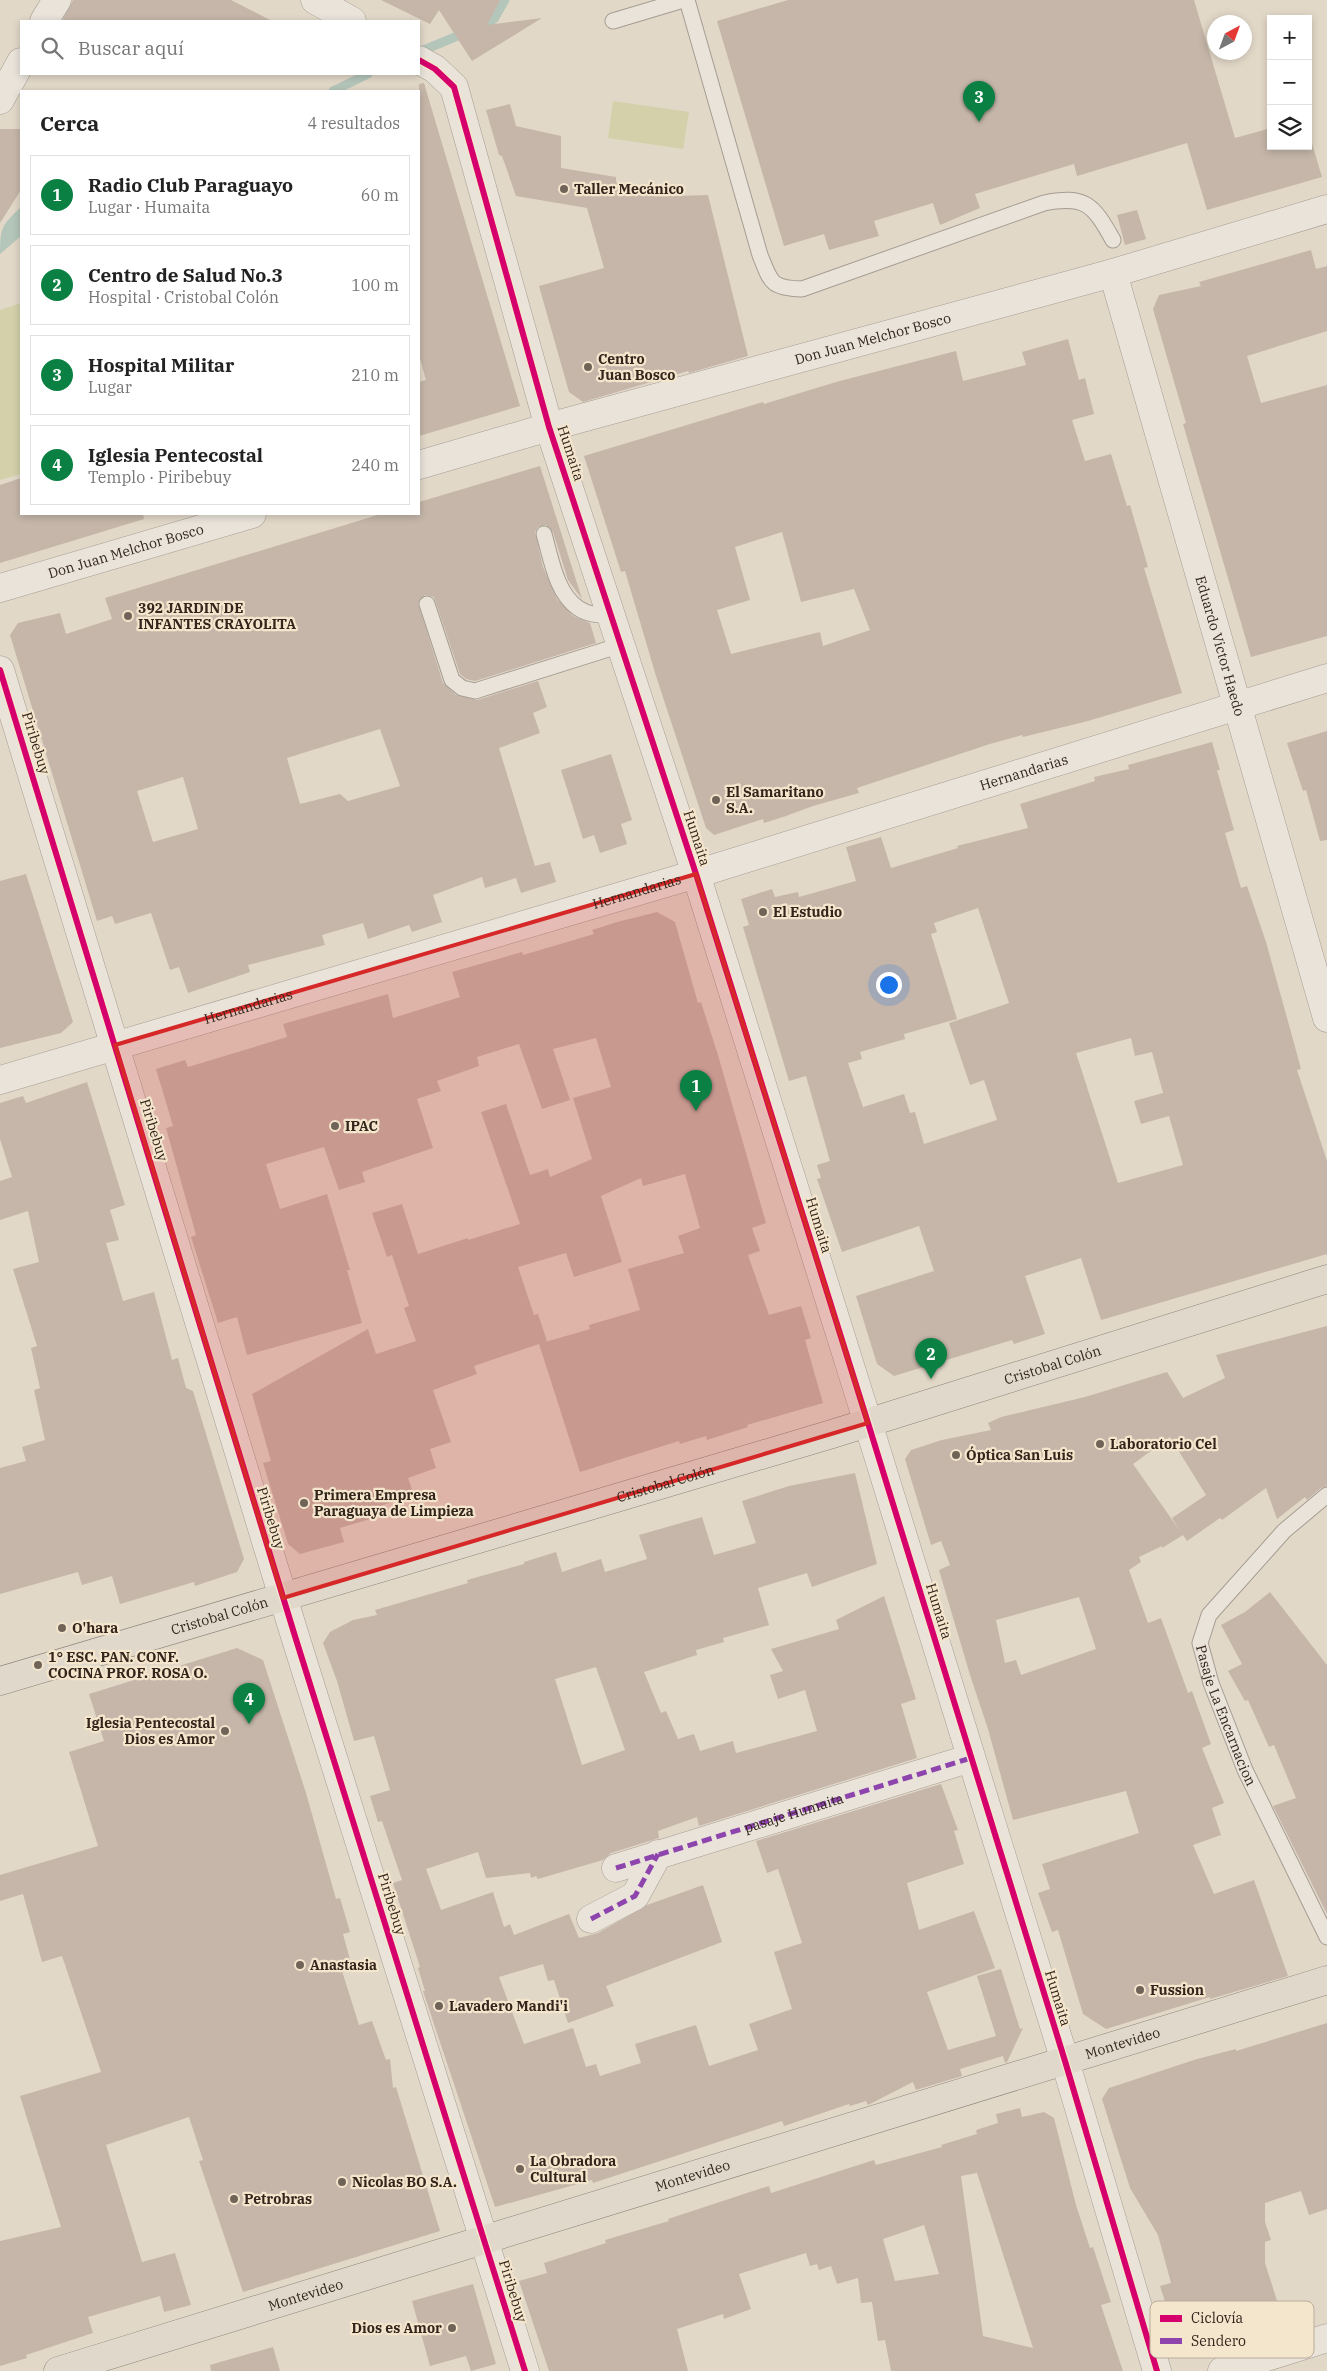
<!DOCTYPE html>
<html lang="es">
<meta charset="utf-8">
<style>
body{margin:0;font-family:"IBM Plex Serif",serif;background:#f6f6f6;color:#222}
.controls{position:absolute;right:15px;top:15px;display:grid;overflow:hidden;border-radius:0px;box-shadow:0 2px 8px #0003}
.controls button{width:45px;height:45px;display:grid;place-items:center;padding:0;border:0;border-bottom:1px solid #e0e0e0;background:#fff;color:#222;font:25px sans-serif}
.compass{position:absolute;left:1207px;top:15px;width:45px;height:45px;border-radius:50%;background:#fff;box-shadow:0 2px 8px #0003;rotate:41deg}
.you{position:absolute;left:888px;top:984px;width:18px;height:18px;margin:-12px;border:4px solid #fff;border-radius:50%;background:#1a73e8;box-shadow:0 0 0 8px #1a73e833}
.badge{display:grid;place-items:center;width:32px;height:32px;border-radius:50%;background:#0b8043;color:#fff;font-size:16px;font-weight:700}
.pin{position:absolute;translate:-50% -41px;filter:drop-shadow(0 1px 2px #0008)}
.pin::after{content:'';position:absolute;top:26px;width:18px;height:15px;background:inherit;clip-path:polygon(0 0,100% 0,50% 100%)}
.list{margin:0;padding:0;list-style:none}
h2{display:flex;justify-content:space-between;align-items:center;height:65px;margin:0;padding:0 20px;font-size:21px}
h2 small{font-size:16px;font-weight:400;color:#767676}
.list li{display:grid;grid-template-columns:32px 1fr auto;gap:15px;align-items:center;box-sizing:border-box;height:80px;margin:0 10px 10px;padding:0 10px;border:1px solid #e0e0e0;border-radius:0px}
.list b{display:block;font-size:19px;white-space:nowrap}
.list p{margin:0;font-size:16px;white-space:nowrap;color:#767676}
.list em{font-size:16px;font-style:normal;color:#767676}
.icon{flex:none;width:28px;height:28px;fill:none;stroke:currentColor;stroke-width:2;stroke-linecap:round;stroke-linejoin:round}
.map{position:relative;flex:none;width:1327px;height:2371px;overflow:hidden}
.search{position:absolute;background:#fff;box-shadow:0 2px 8px #0003;left:20px;top:20px;width:400px;height:55px;display:flex;align-items:center;gap:12px;box-sizing:border-box;padding:0 18px;border-radius:0px;color:#767676;font-size:19px}
.panel{position:absolute;background:#fff;box-shadow:0 2px 8px #0003;left:20px;top:90px;width:400px;height:425px;border-radius:0px}
.map>svg:first-child{display:block}
.green{fill:#d3d0aa}
.water{fill:#b4c5b9}
.lines{fill:none;stroke-linecap:round;stroke-linejoin:round}
.stream{stroke:#b4c5b9;stroke-width:9}
.building{fill:#c5b6a9;fill-rule:evenodd}
.service-casing{stroke:#a69d92;stroke-width:17}
.minor-casing{stroke:#a69d92;stroke-width:29}
.primary-casing{stroke:#8c8379;stroke-width:29}
.service{stroke:#e9e3da;stroke-width:15}
.minor{stroke:#e9e3da;stroke-width:28}
.primary{stroke:#e0d9cb;stroke-width:28}
.quiet{stroke:#8e44ad;stroke-width:5;stroke-dasharray:10 5;stroke-linecap:butt}
.cycleway-casing{stroke:#f4e6cd;stroke-width:9}
.cycleway{stroke:#d6006c;stroke-width:6}
.marked{fill:#d62828;fill-opacity:0.2;stroke:#d62828;stroke-width:4;stroke-linejoin:round}
.poi-dot{fill:#706458;stroke:#f4e6cd;stroke-width:2}
.labels{text-anchor:middle;stroke-width:4.5;stroke-linejoin:round;paint-order:stroke}
.poi-label{font-size:14px;font-weight:bold;fill:#33251b;stroke:#f4e6cd;text-anchor:start}
.street-label{font-size:14px;fill:#33251b;stroke:#f4e6cd}
.key{fill:#f4e6cd;stroke:#baac98;stroke-width:1}
.key-label{font-size:14px;fill:#33251b}
</style>
<div class="map">
<svg width="1327" height="2371" viewBox="0 0 1327 2371">
<rect width="100%" height="100%" fill="#e2d8c8"/>
<!-- green -->
<path class="green" d="M613 101 689 112 683 149 608 138Z
M21 303V474L0 480V310Z"/>
<!-- water -->
<path class="water" d="M21 207V236L0 254C0 227 2 225 21 207Z"/>
<g class="lines">
<!-- stream -->
<path class="stream" d="M479 27 494 19 505 0
M419 52 467 32
M333 91 368 74"/>
</g>
<!-- building -->
<path class="building" d="M73 0H231L272 21H62Z
M381 0H500L487 25 542 18 472 61 439 10 430 24Z
M788 0H1194L1235 138 1271 128V146H1308V130L1322 177 1207 210 1187 143 1077 176 1074 164 975 194 980 208 940 225 933 203 874 221 879 236 829 250 824 234 784 246 717 21Z
M424 83 520 406 419 436V382L426 380 419 355V84Z
M510 104 516 126 561 136V168L616 177V182L645 191 675 196 708 195 748 356 689 373 688 371 583 402 569 392 539 286 604 268 587 208 516 196 502 156 499 155 486 110Z
M0 129H21V190L0 223Z
M1137 210 1146 239 1125 245 1117 215Z
M1311 250 1316 269 1327 266V331L1247 356 1261 403 1327 385V636L1251 657 1183 424 1186 423 1153 309 1159 295 1201 286 1199 282Z
M1068 339 1079 380 1085 378 1094 414 1072 420 1085 461 1111 454 1127 506 1130 505 1148 567 1144 568 1182 693 1088 721 1023 737 1022 735 990 744 857 788 859 793 813 806 786 816 764 823 763 819 714 835 706 828 656 676 625 571 621 572 584 456 763 402 764 404 836 382 956 351 963 381 1026 365 1022 352ZM782 532 801 602 854 589 870 630 823 646 820 632 731 654 717 610 750 600 735 547Z
M540 466 582 599 568 580 553 532 546 525 538 527 535 532 543 567 557 599 573 616 590 623 596 643 475 681 466 679 460 674 434 597 425 595 418 603 443 683 456 695 477 700 538 681 547 707 533 713 540 733 499 748 535 866 550 862 556 882 521 893 516 878 485 888 482 877 433 895 442 922 412 932 409 925 368 939 363 923 322 935 325 945 248 965 250 972 188 993 179 967 170 970 151 913 115 924 112 916 97 921 10 635 18 623 60 613 66 634 112 619 105 598 381 514H419V502ZM380 729 400 786 348 801 340 794 300 804 287 758ZM183 777 198 829 153 842 137 791Z
M21 478V514H143L144 519 0 563V485Z
M1327 731V840L1320 841 1306 790 1303 791 1287 743Z
M1212 742 1220 770H1217L1234 830 1225 833 1241 888 1247 886 1266 942 1294 1043 1301 1069 1297 1070 1327 1161V1254L1101 1320 1081 1258 1025 1276 1045 1334 1014 1344 1012 1340 894 1376 877 1364 856 1296 934 1271 919 1226 842 1252 817 1179 821 1178 817 1165 830 1161 806 1076 789 1081 743 927 749 925 741 899 772 889 775 897 798 892 799 897 856 881 846 847 881 837 891 868 958 848 957 846 1028 828 1020 804 1095 781 1094 777 1129 769 1128 765ZM978 908 1009 1003 949 1023 970 1085 984 1080 997 1120 924 1144 915 1112 910 1113 904 1094 863 1107 848 1063 862 1059 860 1052 905 1039 904 1034 957 1019 931 934 937 932 934 923ZM1131 1038 1135 1056 1152 1052 1163 1093 1134 1101 1141 1124 1169 1116 1183 1165 1118 1183 1076 1053Z
M611 754 632 820 621 824 627 844 600 853 594 835 583 839 561 770Z
M26 874 73 1022 61 1033 0 1048V881Z
M657 912 675 922 698 1003 701 1002 718 1055 766 1223 752 1228 760 1251 748 1255 769 1315 801 1306 811 1338 805 1340 823 1403 747 1425 748 1427 707 1440 706 1436 680 1444 679 1441 580 1472 539 1344 474 1366 477 1374 433 1390 451 1442 430 1449 436 1468 408 1478 414 1495 377 1507 380 1516 340 1528 344 1542 300 1554 288 1544 263 1463 271 1461 252 1394 368 1329 376 1354 416 1341 404 1308 409 1306 392 1255 387 1257 372 1213 402 1204 418 1254 468 1238V1240L520 1224 481 1112 506 1104 530 1175 548 1169 550 1177 592 1159 573 1098 611 1087 596 1038 553 1049 570 1100 542 1109 519 1044 477 1057 479 1066 437 1081 441 1091 417 1099 433 1148 362 1172 365 1182 339 1190 324 1147 266 1164 280 1209 327 1194 350 1270H347L362 1323 247 1355 237 1317 218 1323 191 1237 196 1235 166 1128 173 1126 156 1069 185 1060 188 1067 287 1037 283 1024 388 994 393 1018 460 997 452 972 522 952 523 955 594 934 592 930 617 922ZM685 1174 700 1228 678 1236 684 1253 628 1269 640 1310 589 1325 590 1329 545 1342 547 1341 538 1314 534 1315 518 1267 566 1253 574 1277 622 1262 601 1196 641 1178 643 1186Z
M87 1082 125 1205 110 1210 119 1240 106 1243 123 1301 154 1292 172 1360 178 1358 186 1388 193 1391 244 1559 237 1572 195 1586 194 1582 120 1604 112 1576 82 1585 78 1572 0 1594V1468L26 1461 22 1447 45 1440 34 1390 40 1388 31 1348 37 1346 13 1269 39 1262 28 1211 0 1220V1181L12 1177 0 1139V1103L23 1096 26 1103Z
M1327 1326V1486L1321 1488 1307 1500 1305 1497 1277 1519 1266 1488 1222 1520 1220 1518 1187 1541 1183 1535 1162 1548V1546L1139 1557 1141 1562 1129 1570 1148 1623 1161 1618 1188 1693 1192 1691 1211 1744 1202 1748 1224 1803 1212 1808 1221 1835 1193 1845 1214 1894 1254 1880 1288 1976 1210 1999V1997L1106 2029 1083 2014 1058 1930 1052 1932 1038 1893 1050 1889 1042 1864 1139 1833 1126 1791 1013 1820 988 1729 970 1675 939 1570 950 1565 941 1541 931 1545 905 1459 911 1450 942 1440 991 1430 988 1423 1001 1417 1085 1397 1167 1372 1183 1398 1225 1378 1216 1355ZM1170 1437 1206 1495 1172 1518 1180 1531 1133 1464ZM1079 1597 1096 1649 1021 1675 1016 1660 1005 1663 996 1620Z
M855 1473 877 1564 812 1587 807 1573 758 1588 769 1625 723 1638 724 1642 696 1650 697 1655 644 1672 661 1713 666 1711 678 1739 694 1734 700 1751 733 1741 736 1753 817 1731 805 1690 778 1699 770 1675 783 1671 771 1649 839 1629 836 1620 884 1596 916 1699 901 1704 917 1758 699 1826 697 1817 658 1831 659 1838 611 1853 603 1860 538 1879 536 1876 531 1878 530 1873 486 1878 478 1852 426 1869 441 1910 493 1892 504 1927 510 1924 514 1935 569 1914 579 1938 598 1933 647 1905 703 1885 722 1942 606 1986 614 2006 568 2023 554 1980 548 1981 543 1964 499 1977 524 2044 573 2028 586 2067 596 2064 600 2076 641 2063 635 2044 696 2025 709 2066 758 2050 749 2024 792 2009 774 1952 802 1943 778 1869 767 1873 756 1841 941 1784 958 1830 954 1831 964 1864 907 1883 919 1930 974 1911 995 1968 927 1992 948 2050 996 2036 977 1976 1001 1969 1020 2029 1023 2028 1007 2062 1005 2063 1003 2056 960 2069 962 2076 916 2090 913 2082 868 2105 866 2101 850 2106 849 2104 784 2126 782 2121 593 2183 592 2180 495 2207 423 1991H425L418 1968 420 1967 393 1883 402 1880 382 1821 378 1822 370 1796 390 1790 374 1736 354 1741 337 1681 323 1643 330 1632 353 1620 377 1615 375 1610 468 1583 467 1580 524 1564V1562L556 1552 562 1572 601 1559 605 1572 647 1559 639 1535 702 1517 714 1555 756 1543 742 1501 789 1486ZM596 1667 625 1750 582 1765 555 1679Z
M1270 1592 1327 1665V1914L1273 1806 1296 1798 1274 1745 1269 1747 1248 1700 1245 1701 1228 1671 1242 1664 1221 1625 1245 1612Z
M237 1648 263 1660 306 1793 336 1899 340 1898 350 1932 343 1934 352 1967 342 1971 359 2025 372 2021 386 2060 390 2059 393 2088 396 2087 440 2231 243 2292 199 2161 203 2160 189 2117 106 2145 142 2262 175 2253 191 2305 164 2312 160 2296 88 2317 93 2333 26 2355 27 2358 0 2366V2241L61 2227 20 2096 101 2072 62 1956 42 1962 23 1894 0 1901V1875L98 1846 69 1752 104 1741 89 1694Z
M1327 2023V2209L1309 2215 1301 2191 1265 2203V2222L1271 2240 1265 2242V2263L1279 2307 1269 2311 1271 2318 1251 2325 1252 2328 1234 2333 1233 2331 1180 2347 1160 2286 1171 2283 1158 2235 1130 2188 1102 2099 1109 2088 1197 2059 1236 2049V2051Z
M1020 2108 1022 2117 1044 2112 1054 2118 1076 2205 1090 2248 1093 2247 1111 2302 1101 2305 1123 2371H891L885 2340 878 2341 872 2302 861 2303 858 2278 837 2284 831 2266 819 2270 817 2264 810 2266 806 2253 739 2274 751 2309 724 2319 723 2314 677 2329 688 2371H549L519 2281 547 2273 544 2263 606 2243 605 2240 669 2221 668 2219 750 2192 769 2186 771 2193 874 2160 876 2165 942 2147 941 2145 977 2134 976 2130 998 2123 996 2114ZM977 2173 1033 2348 983 2336 961 2176ZM924 2225 939 2274 895 2281 883 2239Z
M473 2284 496 2364 471 2371 466 2356 430 2366 412 2301Z
M273 2347 280 2371H211L210 2365Z"/>
<g class="lines">
<defs>
<g id="service">
<path d="M687 0 760 255C771 282 770 288 802 289L1044 203C1085 195 1093 204 1113 240"/>
<path d="M613 21 683 0"/>
<path d="M544 534C551 558 556 593 578 608 588 615 600 615 611 616"/>
<path d="M427 604 452 680 462 688 475 691 621 645"/>
<path id="s1" d="M1327 1495 1284 1531 1209 1615 1200 1643 1211 1683 1245 1770 1327 1937"/>
</g>
<g id="minor">
<path d="M315 0 352 21"/>
<path d="M44 21 57 0"/>
<path d="M419 60 435 69 454 87 549 427 696 874 868 1423 1065 2061 1157 2371"/>
<path d="M0 100 21 62"/>
<path id="s2" d="M1113 273 1327 1018"/>
<path id="s3" d="M419 465 549 427 1113 273 1327 209"/>
<path id="s4" d="M0 588 252 514"/>
<path d="M0 670 294 1633 525 2371"/>
<path id="s5" d="M0 1080 696 874 1327 678"/>
<path id="s6" d="M616 1868 971 1758"/>
<path d="M591 1919 635 1896 658 1854"/>
<path d="M1222 2371 1327 2338"/>
</g>
<g id="primary">
<path id="s7" d="M0 1681 832 1434 1327 1279"/>
<path id="s8" d="M58 2371 1327 1980"/>
</g>
</defs>
<!-- service casing -->
<use href="#service" class="service-casing"/>
<!-- minor casing -->
<use href="#minor" class="minor-casing"/>
<!-- primary casing -->
<use href="#primary" class="primary-casing"/>
<!-- service -->
<use href="#service" class="service"/>
<!-- minor -->
<use href="#minor" class="minor"/>
<!-- primary -->
<use href="#primary" class="primary"/>
<!-- quiet -->
<path class="quiet" d="M616 1868 971 1758
M591 1919 635 1896 658 1854"/>
<defs>
<path id="cycleway" d="M419 60 435 69 454 87 549 427 696 874 868 1423 1065 2061 1157 2371
M0 670 294 1633 525 2371"/>
</defs>
<!-- cycleway casing -->
<use href="#cycleway" class="cycleway-casing"/>
<!-- cycleway -->
<use href="#cycleway" class="cycleway"/>
</g>
<!-- marked area -->
<path class="marked" d="M696 874 868 1423 283 1598 115 1045Z"/>
<!-- markers -->
<g class="poi-dot">
<circle cx="564" cy="189" r="5"/>
<circle cx="588" cy="367" r="5"/>
<circle cx="128" cy="616" r="5"/>
<circle cx="716" cy="800" r="5"/>
<circle cx="763" cy="912" r="5"/>
<circle cx="335" cy="1126" r="5"/>
<circle cx="1100" cy="1444" r="5"/>
<circle cx="956" cy="1455" r="5"/>
<circle cx="304" cy="1503" r="5"/>
<circle cx="62" cy="1628" r="5"/>
<circle cx="38" cy="1665" r="5"/>
<circle cx="225" cy="1731" r="5"/>
<circle cx="300" cy="1965" r="5"/>
<circle cx="1140" cy="1990" r="5"/>
<circle cx="439" cy="2006" r="5"/>
<circle cx="520" cy="2169" r="5"/>
<circle cx="342" cy="2182" r="5"/>
<circle cx="234" cy="2199" r="5"/>
<circle cx="452" cy="2328" r="5"/>
</g>
<g class="labels">
<!-- poi labels -->
<g class="poi-label">
<text x="574" y="194">Taller Mecánico</text>
<text x="598" y="364">Centro<tspan x="598" dy="16">Juan Bosco</tspan></text>
<text x="138" y="613">392 JARDIN DE<tspan x="138" dy="16">INFANTES CRAYOLITA</tspan></text>
<text x="726" y="797">El Samaritano<tspan x="726" dy="16">S.A.</tspan></text>
<text x="773" y="917">El Estudio</text>
<text x="345" y="1131">IPAC</text>
<text x="1110" y="1449">Laboratorio Cel</text>
<text x="966" y="1460">Óptica San Luis</text>
<text x="314" y="1500">Primera Empresa<tspan x="314" dy="16">Paraguaya de Limpieza</tspan></text>
<text x="72" y="1633">O'hara</text>
<text x="48" y="1662">1° ESC. PAN. CONF.<tspan x="48" dy="16">COCINA PROF. ROSA O.</tspan></text>
<text x="215" y="1728" text-anchor="end">Iglesia Pentecostal<tspan x="215" dy="16">Dios es Amor</tspan></text>
<text x="310" y="1970">Anastasia</text>
<text x="1150" y="1995">Fussion</text>
<text x="449" y="2011">Lavadero Mandi'i</text>
<text x="530" y="2166">La Obradora<tspan x="530" dy="16">Cultural</tspan></text>
<text x="352" y="2187">Nicolas BO S.A.</text>
<text x="244" y="2204">Petrobras</text>
<text x="442" y="2333" text-anchor="end">Dios es Amor</text>
</g>
<!-- street labels -->
<g class="street-label">
<text dy="5" stroke="none"><textPath href="#s3" startOffset="471">Don Juan Melchor Bosco</textPath></text>
<text transform="translate(571 453) rotate(72)" y="5">Humaita</text>
<text dy="5" stroke="none"><textPath href="#s4" startOffset="131">Don Juan Melchor Bosco</textPath></text>
<text dy="5" stroke="none"><textPath href="#s2" startOffset="388">Eduardo Victor Haedo</textPath></text>
<text transform="translate(36 743) rotate(73)" y="5">Piribebuy</text>
<text dy="5" stroke="none"><textPath href="#s5" startOffset="1069">Hernandarias</textPath></text>
<text transform="translate(697 838) rotate(72)" y="5">Humaita</text>
<text dy="5" stroke="none"><textPath href="#s5" startOffset="664">Hernandarias</textPath></text>
<text dy="5" stroke="none"><textPath href="#s5" startOffset="259">Hernandarias</textPath></text>
<text transform="translate(154 1130) rotate(73)" y="5">Piribebuy</text>
<text transform="translate(819 1225) rotate(73)" y="5">Humaita</text>
<text dy="5" stroke="none"><textPath href="#s7" startOffset="1099">Cristobal Colón</textPath></text>
<text dy="5" stroke="none"><textPath href="#s7" startOffset="694">Cristobal Colón</textPath></text>
<text transform="translate(271 1518) rotate(73)" y="5">Piribebuy</text>
<text transform="translate(939 1611) rotate(73)" y="5">Humaita</text>
<text dy="5" stroke="none"><textPath href="#s7" startOffset="229">Cristobal Colón</textPath></text>
<text dy="5" stroke="none"><textPath href="#s1" startOffset="275">Pasaje La Encarnacion</textPath></text>
<text dy="5" stroke="none"><textPath href="#s6" startOffset="186">pasaje Humaita</textPath></text>
<text transform="translate(392 1904) rotate(73)" y="5">Piribebuy</text>
<text transform="translate(1058 1998) rotate(73)" y="5">Humaita</text>
<text dy="5" stroke="none"><textPath href="#s8" startOffset="1114">Montevideo</textPath></text>
<text dy="5" stroke="none"><textPath href="#s8" startOffset="664">Montevideo</textPath></text>
<text transform="translate(513 2291) rotate(73)" y="5">Piribebuy</text>
<text dy="5" stroke="none"><textPath href="#s8" startOffset="259">Montevideo</textPath></text>
</g>
</g>
<!-- legend -->
<rect x="1150" y="2301" width="164" height="57" rx="8" class="key"/>
<rect x="1160" y="2315" width="22" height="7" fill="#d6006c"/>
<rect x="1160" y="2338" width="22" height="6" fill="#8e44ad"/>
<g class="key-label">
<text x="1191" y="2323">Ciclovía</text>
<text x="1191" y="2346">Sendero</text>
</g>
</svg>
<div class="controls">
<button>+</button>
<button>−</button>
<button><svg class="icon" aria-label="layers" viewBox="0 0 24 24"><path d="M12 4l9 5-9 5-9-5zM3 14l9 5 9-5"/></svg></button>
</div>
<svg class="compass" viewBox="-18 -18 36 36"><path d="M0-13l5 13h-10z" fill="#e53935"/><path d="M0 13l5-13h-10z" fill="#767676"/></svg>
<div class="you"></div>
<div class="pin badge" style="left:696px;top:1111px">1</div>
<div class="pin badge" style="left:931px;top:1379px">2</div>
<div class="pin badge" style="left:979px;top:122px">3</div>
<div class="pin badge" style="left:249px;top:1724px">4</div>
<div class="search"><svg class="icon" aria-label="search" viewBox="0 0 24 24"><circle cx="10" cy="10" r="6"/><path d="M15 15l6 6"/></svg>Buscar aquí</div>
<section class="panel">
<h2>Cerca<small>4 resultados</small></h2>
<ul class="list">
<li><span class="badge">1</span><div><b>Radio Club Paraguayo</b><p>Lugar · Humaita</p></div><em>60 m</em></li>
<li><span class="badge">2</span><div><b>Centro de Salud No.3</b><p>Hospital · Cristobal Colón</p></div><em>100 m</em></li>
<li><span class="badge">3</span><div><b>Hospital Militar</b><p>Lugar</p></div><em>210 m</em></li>
<li><span class="badge">4</span><div><b>Iglesia Pentecostal</b><p>Templo · Piribebuy</p></div><em>240 m</em></li>
</ul>
</section>
</div>
